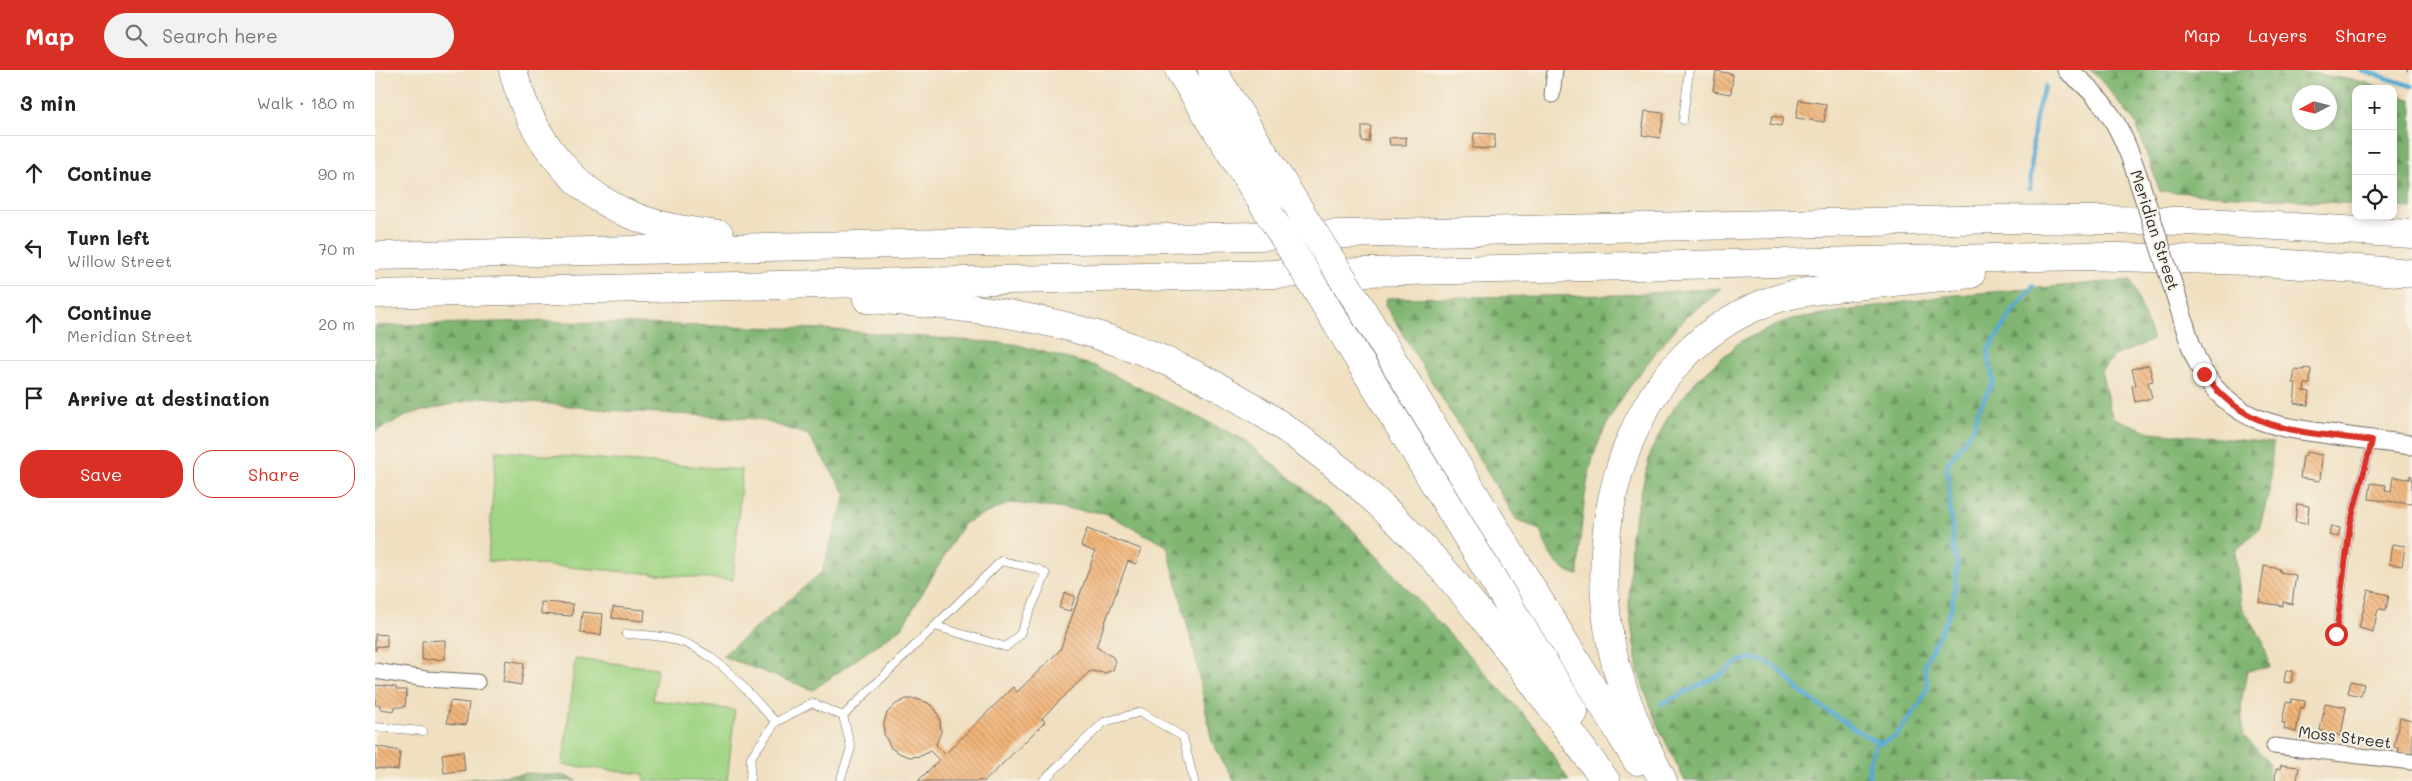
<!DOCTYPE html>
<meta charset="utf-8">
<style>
body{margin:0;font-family:Mali,sans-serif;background:#f2f2f2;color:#222}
.controls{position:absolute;right:15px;top:15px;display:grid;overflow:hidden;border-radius:10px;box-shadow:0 2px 8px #0003}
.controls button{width:45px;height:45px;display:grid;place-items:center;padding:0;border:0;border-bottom:1px solid #e0e0e0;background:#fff;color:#222;font:25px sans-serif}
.compass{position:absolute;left:1917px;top:15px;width:45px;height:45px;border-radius:50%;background:#fff;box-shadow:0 2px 8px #0003;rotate:263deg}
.stop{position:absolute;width:15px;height:15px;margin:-11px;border:4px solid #d93025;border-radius:50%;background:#fff}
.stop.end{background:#d93025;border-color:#fff;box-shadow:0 1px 5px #0008}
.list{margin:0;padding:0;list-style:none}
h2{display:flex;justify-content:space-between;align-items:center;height:65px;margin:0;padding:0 20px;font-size:21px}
h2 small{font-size:16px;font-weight:400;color:#767676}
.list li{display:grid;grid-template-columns:32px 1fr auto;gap:15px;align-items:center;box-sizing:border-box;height:75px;padding:0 20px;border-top:1px solid #e0e0e0}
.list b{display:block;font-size:19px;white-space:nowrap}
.list p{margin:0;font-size:16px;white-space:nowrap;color:#767676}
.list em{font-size:16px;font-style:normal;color:#767676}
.actions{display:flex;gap:10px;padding:15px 20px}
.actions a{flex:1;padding:11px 0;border:1px solid #d93025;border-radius:20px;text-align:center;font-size:18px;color:#d93025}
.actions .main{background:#d93025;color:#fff}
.icon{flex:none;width:28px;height:28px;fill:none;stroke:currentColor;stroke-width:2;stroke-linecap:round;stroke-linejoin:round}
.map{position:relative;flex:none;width:2037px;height:711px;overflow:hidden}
header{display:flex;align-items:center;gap:30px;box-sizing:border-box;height:70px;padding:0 25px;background:#d93025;color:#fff}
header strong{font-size:24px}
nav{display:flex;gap:28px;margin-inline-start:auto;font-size:18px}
.search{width:350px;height:45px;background:#f2f2f2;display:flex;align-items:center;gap:12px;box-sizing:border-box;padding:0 18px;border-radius:28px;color:#767676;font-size:19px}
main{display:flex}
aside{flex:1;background:#fff}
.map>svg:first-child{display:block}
.forest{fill:url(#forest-firs);stroke:#56704e;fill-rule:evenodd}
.pitch{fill:#a2d585;stroke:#668058}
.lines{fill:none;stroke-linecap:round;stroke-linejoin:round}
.stream{stroke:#59aad4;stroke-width:4.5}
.building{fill:url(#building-back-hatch)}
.service-casing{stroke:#706a60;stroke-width:9}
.minor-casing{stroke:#706a60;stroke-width:17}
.tertiary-casing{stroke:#706a60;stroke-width:21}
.motorway-casing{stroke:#706a60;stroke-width:29}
.path{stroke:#706a60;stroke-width:2.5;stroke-dasharray:1 4;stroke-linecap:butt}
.service{stroke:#fff;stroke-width:8}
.minor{stroke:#fff;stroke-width:15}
.tertiary{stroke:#fff;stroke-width:19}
.motorway{stroke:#fff;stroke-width:28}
.tertiary-bridge-casing{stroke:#706a60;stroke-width:21;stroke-linecap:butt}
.motorway-bridge-casing{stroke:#706a60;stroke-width:29;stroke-linecap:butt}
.tertiary-bridge{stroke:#fff;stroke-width:19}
.motorway-bridge{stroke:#fff;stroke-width:28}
.route{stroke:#d93025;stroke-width:6}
.labels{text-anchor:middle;stroke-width:4;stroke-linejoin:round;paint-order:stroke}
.street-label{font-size:16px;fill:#2b2b2b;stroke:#f7f3e8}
</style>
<header>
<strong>Map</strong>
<div class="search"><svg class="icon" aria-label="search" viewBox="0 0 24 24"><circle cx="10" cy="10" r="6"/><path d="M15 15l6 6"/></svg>Search here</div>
<nav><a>Map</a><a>Layers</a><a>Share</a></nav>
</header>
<main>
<aside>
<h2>3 min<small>Walk · 180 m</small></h2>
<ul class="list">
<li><svg class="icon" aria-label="ahead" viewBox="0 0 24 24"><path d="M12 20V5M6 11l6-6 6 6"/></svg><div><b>Continue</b></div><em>90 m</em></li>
<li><svg class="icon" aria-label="left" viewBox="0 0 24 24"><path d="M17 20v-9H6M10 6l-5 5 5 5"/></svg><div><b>Turn left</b><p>Willow Street</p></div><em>70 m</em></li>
<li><svg class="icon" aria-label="ahead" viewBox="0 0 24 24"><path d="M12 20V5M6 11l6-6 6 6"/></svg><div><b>Continue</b><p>Meridian Street</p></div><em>20 m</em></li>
<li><svg class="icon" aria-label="arrive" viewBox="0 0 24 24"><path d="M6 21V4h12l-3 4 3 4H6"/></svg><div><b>Arrive at destination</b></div></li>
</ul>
<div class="actions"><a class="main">Save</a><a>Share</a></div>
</aside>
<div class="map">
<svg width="2037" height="711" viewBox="0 0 2037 711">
<defs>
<pattern id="forest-firs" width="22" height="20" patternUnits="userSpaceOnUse" patternTransform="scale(1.25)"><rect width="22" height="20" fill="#81b672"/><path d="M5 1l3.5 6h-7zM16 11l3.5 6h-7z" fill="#6a945e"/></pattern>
<pattern id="building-back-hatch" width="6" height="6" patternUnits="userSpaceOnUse" patternTransform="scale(1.25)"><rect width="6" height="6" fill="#f2b57a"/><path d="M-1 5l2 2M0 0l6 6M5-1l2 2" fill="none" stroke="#c49364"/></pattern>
</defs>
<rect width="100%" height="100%" fill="#f7f3e8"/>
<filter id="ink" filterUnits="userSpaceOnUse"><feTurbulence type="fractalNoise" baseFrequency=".02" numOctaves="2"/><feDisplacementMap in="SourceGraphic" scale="10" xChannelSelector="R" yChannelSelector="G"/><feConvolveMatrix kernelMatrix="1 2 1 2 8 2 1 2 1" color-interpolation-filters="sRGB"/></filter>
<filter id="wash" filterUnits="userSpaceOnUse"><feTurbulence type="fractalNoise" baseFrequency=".0096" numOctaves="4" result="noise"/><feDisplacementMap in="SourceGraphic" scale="20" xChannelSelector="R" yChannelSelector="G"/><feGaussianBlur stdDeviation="1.12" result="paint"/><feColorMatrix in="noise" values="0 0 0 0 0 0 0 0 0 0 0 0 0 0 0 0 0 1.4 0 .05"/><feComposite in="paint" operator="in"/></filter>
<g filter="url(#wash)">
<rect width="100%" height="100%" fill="#f0e0c1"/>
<!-- forest -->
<path class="forest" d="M1715 0H1917L1989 12 2007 19H1981V134L1785 121 1761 54 1724 8ZM1954 22V52H1924V22Z
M2018 23 2037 30V138L2018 137Z
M1756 210 1778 270 1739 286 1726 301 1737 347 1775 362 1898 373 1894 422 1884 460 1860 481 1866 536 1887 569 1895 597 1872 601 1866 633 1868 665 1894 693 1893 711H1310L1282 654 1263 602 1254 540 1256 464 1276 381 1295 343 1321 311 1366 271 1416 249 1570 226Z
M1346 218C1335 233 1317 238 1306 252 1273 292 1235 335 1219 385 1208 419 1205 469 1203 505 1178 498 1174 483 1165 460L1141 449 1010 235 1012 228 1246 225Z
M154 251 447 259 639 274 720 296 869 370 974 456 1160 657 1194 711H859L837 672 819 580 792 476 730 443 635 433 589 453 527 557 438 620 347 586 447 502 471 424 433 365 383 349 234 340 108 327 35 344 0 361V256Z
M155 703 190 706 203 711H78Z"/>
<!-- pitch -->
<path class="pitch" d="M121 381 367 400 358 510 113 491Z
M200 589 282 598 278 630 360 640 352 711H269V704L188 695Z"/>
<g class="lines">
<!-- stream -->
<path class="stream" d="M1986 0 2037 16
M1655 118C1658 84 1656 49 1670 17
M1286 634 1345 605 1366 591 1376 588 1393 592 1406 601 1426 622 1450 639 1489 665 1506 673 1520 667 1545 634 1553 615 1549 595 1576 540 1580 520 1582 491 1578 476 1572 395 1599 357 1603 341 1618 312 1613 281 1636 244 1658 216
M1494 711V694L1502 671"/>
</g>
<g id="blocks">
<!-- building -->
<path class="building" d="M1341 1 1358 4 1356 24 1338 21Z
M1424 30 1451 34 1449 52 1421 48Z
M1270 41 1289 43 1285 68 1267 65Z
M1397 46 1408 48 1406 56 1395 54Z
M987 56H996L994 72 987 71Z
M1099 63 1120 64 1119 79 1098 78Z
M1031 67V75H1015L1014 68Z
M1774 295 1778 311 1773 312 1777 328 1760 332 1757 316 1761 315 1757 299Z
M1929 298 1936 299 1935 314H1930L1929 321 1935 322 1933 335 1919 333 1921 313H1918L1920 299 1929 300Z
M1931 382 1947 385 1945 411 1925 408 1928 386H1930Z
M2035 405 2037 406V434L1994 429 1996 413 2011 415 2010 420 2016 421 2018 407 2035 409Z
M1922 434 1934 436 1932 454 1920 452Z
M1956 456 1965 458 1963 467 1954 465Z
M712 459 766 479 761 494 753 491 721 577 738 587 740 593 738 600 730 603 715 601 667 648 670 652 610 711H543L564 690 555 681 546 686 535 687 526 684 516 678 509 664V653L512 643 521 634 531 629H542L553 633 560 639 565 649 566 662 561 675 570 684 638 617 642 622 685 580 720 482 706 476Z
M2017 474 2030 476 2027 496 2014 494Z
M1889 496 1905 499V502L1921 505 1917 534 1908 532V536L1884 532Z
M1993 520 2014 525 2011 540 2003 539 1998 562 1984 558Z
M690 523 700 526 695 541 684 538Z
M166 532 198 534 197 546 166 544Z
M238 537 270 540 269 551 237 548Z
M207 542 228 544 226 565 205 563Z
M0 564 12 565V577L2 576 0 581Z
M70 570V589L47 590V571Z
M131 590 149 593 146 615 128 612Z
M1911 600 1918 601 1916 613 1909 612Z
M1976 611 1989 614 1986 626 1973 623Z
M0 615 21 617V620H32L30 637H20L19 641 5 639V635H0Z
M1917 629 1930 631 1929 638 1926 637 1921 662 1909 659 1910 653H1907L1911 632 1916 633Z
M75 631 94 633 91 655 72 653Z
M1950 633 1971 637 1966 666 1959 664 1957 671 1947 669 1948 661H1945Z
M2025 648 2037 651V685L2023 683 2024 678 2019 677Z
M0 676 25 681 23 700 0 698Z
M88 681 90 700 69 703 67 684Z
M1906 695 1924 697 1922 711H1900L1901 699H1905Z"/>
</g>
</g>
<g filter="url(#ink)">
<use href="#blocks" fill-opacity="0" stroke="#706a60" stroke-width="1"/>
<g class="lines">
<defs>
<path id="service" d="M1308 50 1314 0
M251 564C266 565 283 565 297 569 339 579 367 616 395 646L401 652 376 687 375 711
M1961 564 1975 455 1997 371
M468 646 626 491 663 499 671 504 645 564 631 577 560 556
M401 652 437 633 468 646 476 678 465 711
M0 657 48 661
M668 711 729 652 766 642 808 667 819 711"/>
<path id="minor" d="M1177 25 1180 0
M0 601 51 609 102 612
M1899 676 2037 692"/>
<path id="tertiary" d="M1692 0C1731 29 1747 59 1762 105
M1803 232C1810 256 1816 282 1829 304 1860 352 1902 357 1954 364 1982 368 2009 372 2037 375"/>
<path id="motorway" d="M138 0C153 62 196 121 256 145 284 157 315 161 345 165
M804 0 895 145
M837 0 927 144
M0 186 1625 149 1815 151 2037 164
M943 223 1199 642
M977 223 1262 691
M0 224 1710 186 1873 191 2037 203
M492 229C560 233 629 240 694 257 843 296 973 390 1073 505 1129 570 1179 642 1231 711
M1288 711C1263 662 1241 611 1233 557 1215 433 1261 286 1385 235 1418 221 1454 219 1489 215 1525 211 1560 208 1596 204"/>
</defs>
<!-- service casing -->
<use href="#service" class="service-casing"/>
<!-- minor casing -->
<use href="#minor" class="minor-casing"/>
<!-- tertiary casing -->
<use href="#tertiary" class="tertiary-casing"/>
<!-- motorway casing -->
<use href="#motorway" class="motorway-casing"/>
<!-- path -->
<path class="path" d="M2032 0 2037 1"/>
<!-- service -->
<use href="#service" class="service"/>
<!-- minor -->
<use href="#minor" class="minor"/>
<!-- tertiary -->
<use href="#tertiary" class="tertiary"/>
<!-- motorway -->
<use href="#motorway" class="motorway"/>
<defs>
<path id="tertiary-bridge" d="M1762 105 1803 232"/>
<path id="motorway-bridge" d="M927 144 977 223
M895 145 943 223"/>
</defs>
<!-- tertiary-bridge casing -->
<use href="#tertiary-bridge" class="tertiary-bridge-casing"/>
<!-- motorway-bridge casing -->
<use href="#motorway-bridge" class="motorway-bridge-casing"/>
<!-- tertiary-bridge -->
<use href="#tertiary-bridge" class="tertiary-bridge"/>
<!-- motorway-bridge -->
<use href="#motorway-bridge" class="motorway-bridge"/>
</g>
</g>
<g class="lines" filter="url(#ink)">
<!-- route -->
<path class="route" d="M1829 304C1871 365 1931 361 1997 371L1975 455 1961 564"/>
</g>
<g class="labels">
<!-- street labels -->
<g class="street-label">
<text transform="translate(1780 160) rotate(72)" y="6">Meridian Street</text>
<text transform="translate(1970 667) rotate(7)" y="6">Moss Street</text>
</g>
</g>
</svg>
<div class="controls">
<button>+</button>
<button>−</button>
<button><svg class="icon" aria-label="locate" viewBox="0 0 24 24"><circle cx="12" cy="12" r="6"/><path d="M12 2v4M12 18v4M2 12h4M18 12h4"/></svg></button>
</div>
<svg class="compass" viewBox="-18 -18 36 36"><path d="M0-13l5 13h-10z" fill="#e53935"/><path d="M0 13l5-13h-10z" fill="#767676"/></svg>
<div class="stop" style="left:1961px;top:564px"></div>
<div class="stop end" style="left:1829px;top:304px"></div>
</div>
</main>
